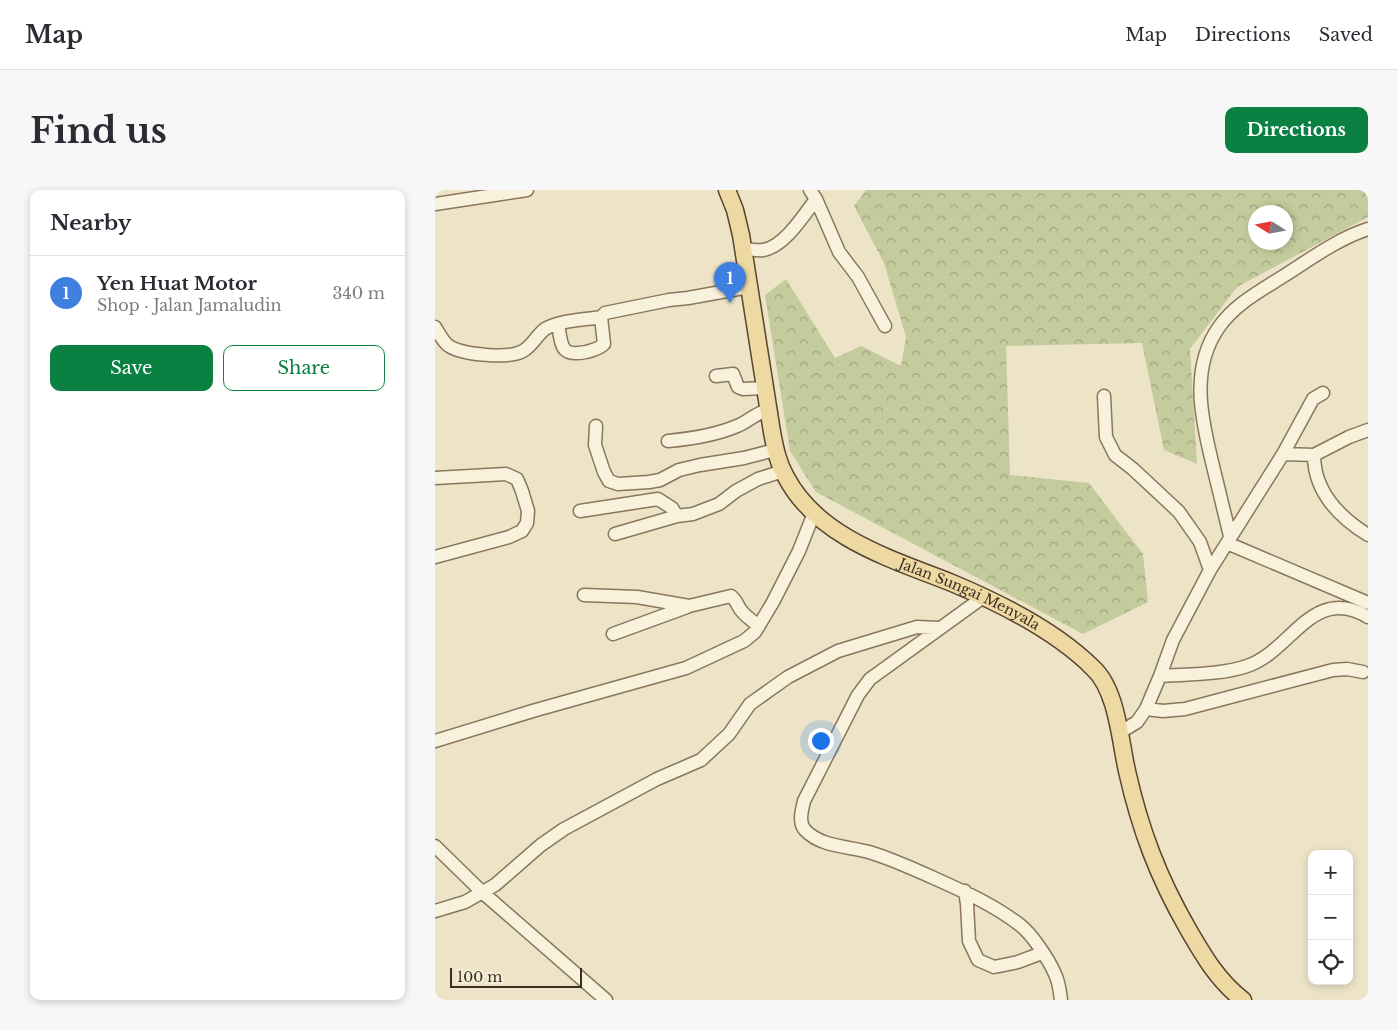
<!DOCTYPE html>
<meta charset="utf-8">
<style>
body{margin:0;font-family:"Libre Baskerville",serif;background:#f7f7f7;color:#2b2b33}
.controls{position:absolute;right:15px;bottom:15px;display:grid;overflow:hidden;border-radius:10px;box-shadow:0 2px 8px #0003}
.controls button{width:45px;height:45px;display:grid;place-items:center;padding:0;border:0;border-bottom:1px solid #e1e1e2;background:#fff;color:#2b2b33;font:25px sans-serif}
.compass{position:absolute;left:813px;top:15px;width:45px;height:45px;border-radius:50%;background:#fff;box-shadow:0 2px 8px #0003;rotate:281deg}
.scale{position:absolute;left:15px;bottom:12px;width:132px;box-sizing:border-box;padding-left:5px;border:2px solid #3a2e21;border-top:0;font-size:14px;line-height:18px;white-space:nowrap;color:#3a2e21;-webkit-text-stroke:4px #f5edd7;paint-order:stroke}
.you{position:absolute;left:385px;top:550px;width:18px;height:18px;margin:-12px;border:4px solid #fff;border-radius:50%;background:#1a73e8;box-shadow:0 0 0 8px #1a73e833}
.badge{display:grid;place-items:center;width:32px;height:32px;border-radius:50%;background:#0b8043;color:#fff;font-size:16px;font-weight:700}
.pin{position:absolute;translate:-50% -41px;filter:drop-shadow(0 1px 2px #0008)}
.pin::after{content:'';position:absolute;top:26px;width:18px;height:15px;background:inherit;clip-path:polygon(0 0,100% 0,50% 100%)}
.list{margin:0;padding:0;list-style:none}
h2{display:flex;justify-content:space-between;align-items:center;height:65px;margin:0;padding:0 20px;font-size:21px}
h2 small{font-size:16px;font-weight:400;color:#7c7c81}
.list li{display:grid;grid-template-columns:32px 1fr auto;gap:15px;align-items:center;box-sizing:border-box;height:75px;padding:0 20px;border-top:1px solid #e1e1e2}
.list b{display:block;font-size:19px;white-space:nowrap}
.list p{margin:0;font-size:16px;white-space:nowrap;color:#7c7c81}
.list em{font-size:16px;font-style:normal;color:#7c7c81}
.actions{display:flex;gap:10px;padding:15px 20px}
.actions a{flex:1;padding:11px 0;border:1px solid #0b8043;border-radius:10px;text-align:center;font-size:18px;color:#0b8043}
.actions .main{background:#0b8043;color:#fff}
.icon{flex:none;width:28px;height:28px;fill:none;stroke:currentColor;stroke-width:2;stroke-linecap:round;stroke-linejoin:round}
.map{position:relative;flex:none;width:933px;height:810px;overflow:hidden;border-radius:10px}
header{display:flex;align-items:center;gap:30px;box-sizing:border-box;height:70px;padding:0 25px;background:#fff;border-bottom:1px solid #e1e1e2}
header strong{font-size:24px}
nav{display:flex;gap:28px;margin-inline-start:auto;font-size:18px}
.intro{display:flex;align-items:center;justify-content:space-between;box-sizing:border-box;height:120px;padding:0 30px}
h1{margin:0;font-size:35px}
.button{padding:12px 22px;border-radius:10px;background:#0b8043;color:#fff;font-size:18px;font-weight:700}
main{display:flex;gap:30px;padding:0 30px}
aside{flex:1;background:#fff;border-radius:10px;box-shadow:0 2px 8px #0003}
.map>svg:first-child{display:block}
.forest{fill:url(#forest-crowns);fill-rule:evenodd}
.lines{fill:none;stroke-linecap:round;stroke-linejoin:round}
.minor-casing{stroke:#89765d;stroke-width:15}
.major-casing{stroke:#574431;stroke-width:19}
.minor{stroke:#f8f1db;stroke-width:12}
.major{stroke:#eed9a2;stroke-width:16}
.labels{text-anchor:middle;stroke-width:5;stroke-linejoin:round;paint-order:stroke}
.street-label{font-size:14px;fill:#3a2e21;stroke:#f5edd7}
</style>
<header>
<strong>Map</strong>
<nav><a>Map</a><a>Directions</a><a>Saved</a></nav>
</header>
<div class="intro"><h1>Find us</h1><a class="button">Directions</a></div>
<main>
<aside>
<h2>Nearby<small></small></h2>
<ul class="list">
<li><span class="badge" style="background:#3f7fe0">1</span><div><b>Yen Huat Motor</b><p>Shop · Jalan Jamaludin</p></div><em>340 m</em></li>
</ul>
<div class="actions"><a class="main">Save</a><a>Share</a></div>
</aside>
<div class="map">
<svg width="933" height="810" viewBox="0 0 933 810">
<defs>
<pattern id="forest-crowns" width="20" height="18" patternUnits="userSpaceOnUse" patternTransform="scale(1.25)"><rect width="20" height="18" fill="#c4cb9c"/><path d="M2 6a3 3 0 1 1 6 0M12 15a3 3 0 1 1 6 0" fill="none" stroke="#a0a57f"/></pattern>
</defs>
<rect width="100%" height="100%" fill="#ede4c8"/>
<!-- forest -->
<path class="forest" d="M431 0H933V27L802 97 755 159 762 274 729 260 707 153 571 156 575 285 654 293 708 364 713 412 648 444 381 302 355 261 330 105 351 89 400 168 426 156 466 176 471 147 449 73 419 16ZM821 22H851V52H821Z"/>
<g class="lines">
<defs>
<path id="minor" d="M375 0 381 9 404 62 423 87 450 136
M0 14 92 0
M309 59C315 59 322 61 328 60 349 57 369 25 381 9
M123 134C127 156 125 167 151 162 158 160 164 159 169 154L166 127 170 123 234 110 253 108 314 97
M0 137C4 143 8 152 14 156 28 165 74 169 88 161 97 156 102 145 110 139 126 130 149 130 166 127
M281 186 298 184 303 197 308 199 330 198
M669 206 671 247 680 265 698 279 744 322 765 352 775 380
M161 236 160 255 169 282 174 291 183 294 214 292 225 290 244 280 265 275 309 268 340 260
M233 251C255 249 281 245 302 236 314 231 319 224 333 220
M848 264 879 265 914 247 933 240
M879 265C879 301 904 327 933 345
M0 288 71 284 82 289 87 301 93 321 92 333 87 341 74 347 0 367
M145 321 223 309 237 318 242 326 258 324 284 314 301 301 323 289 348 281
M180 344 242 326
M795 346C789 322 783 297 777 272 766 227 755 178 784 137 799 115 825 101 847 87 874 70 902 49 933 39
M792 353 933 413
M149 405 202 407 254 416 296 406C301 410 302 414 305 419 310 426 317 431 324 436
M547 408 435 489 423 505 369 611C367 620 363 632 370 640 386 657 412 656 434 662 457 669 479 679 501 689 530 702 559 715 585 735 597 744 614 770 620 784 624 792 625 801 626 810
M178 444 252 417
M725 486 738 450 775 380 848 264 878 209 888 203
M711 519 728 521 750 519 898 480 912 479 928 482
M684 543 702 532 711 519 725 486C752 484 786 485 812 476 857 461 877 394 933 427
M0 551 101 520 251 478 309 451 320 442 338 412 364 361 379 323
M0 656 47 702 171 810
M530 701 532 714 534 751 543 770 559 777 583 772 607 763
M0 721 30 712 60 695 106 655 129 639 222 589 266 570 294 544 315 514 353 487 403 461 482 437 504 438"/>
<g id="major">
<path id="s1" d="M292 0 300 20 306 45 337 242C340 258 343 273 351 287 383 348 457 369 517 393 565 413 621 441 658 478 682 500 685 550 692 581 705 639 723 687 753 739 768 765 783 791 808 810"/>
</g>
</defs>
<!-- minor casing -->
<use href="#minor" class="minor-casing"/>
<!-- major casing -->
<use href="#major" class="major-casing"/>
<!-- minor -->
<use href="#minor" class="minor"/>
<!-- major -->
<use href="#major" class="major"/>
</g>
<g class="labels">
<!-- street labels -->
<g class="street-label">
<text dy="5" stroke="none"><textPath href="#s1" startOffset="516">Jalan Sungai Menyala</textPath></text>
</g>
</g>
</svg>
<div class="controls">
<button>+</button>
<button>−</button>
<button><svg class="icon" aria-label="locate" viewBox="0 0 24 24"><circle cx="12" cy="12" r="6"/><path d="M12 2v4M12 18v4M2 12h4M18 12h4"/></svg></button>
</div>
<svg class="compass" viewBox="-18 -18 36 36"><path d="M0-13l5 13h-10z" fill="#e53935"/><path d="M0 13l5-13h-10z" fill="#7c7c81"/></svg>
<div class="scale">100 m</div>
<div class="you"></div>
<div class="pin badge" style="left:295px;top:113px;background:#3f7fe0">1</div>
</div>
</main>
